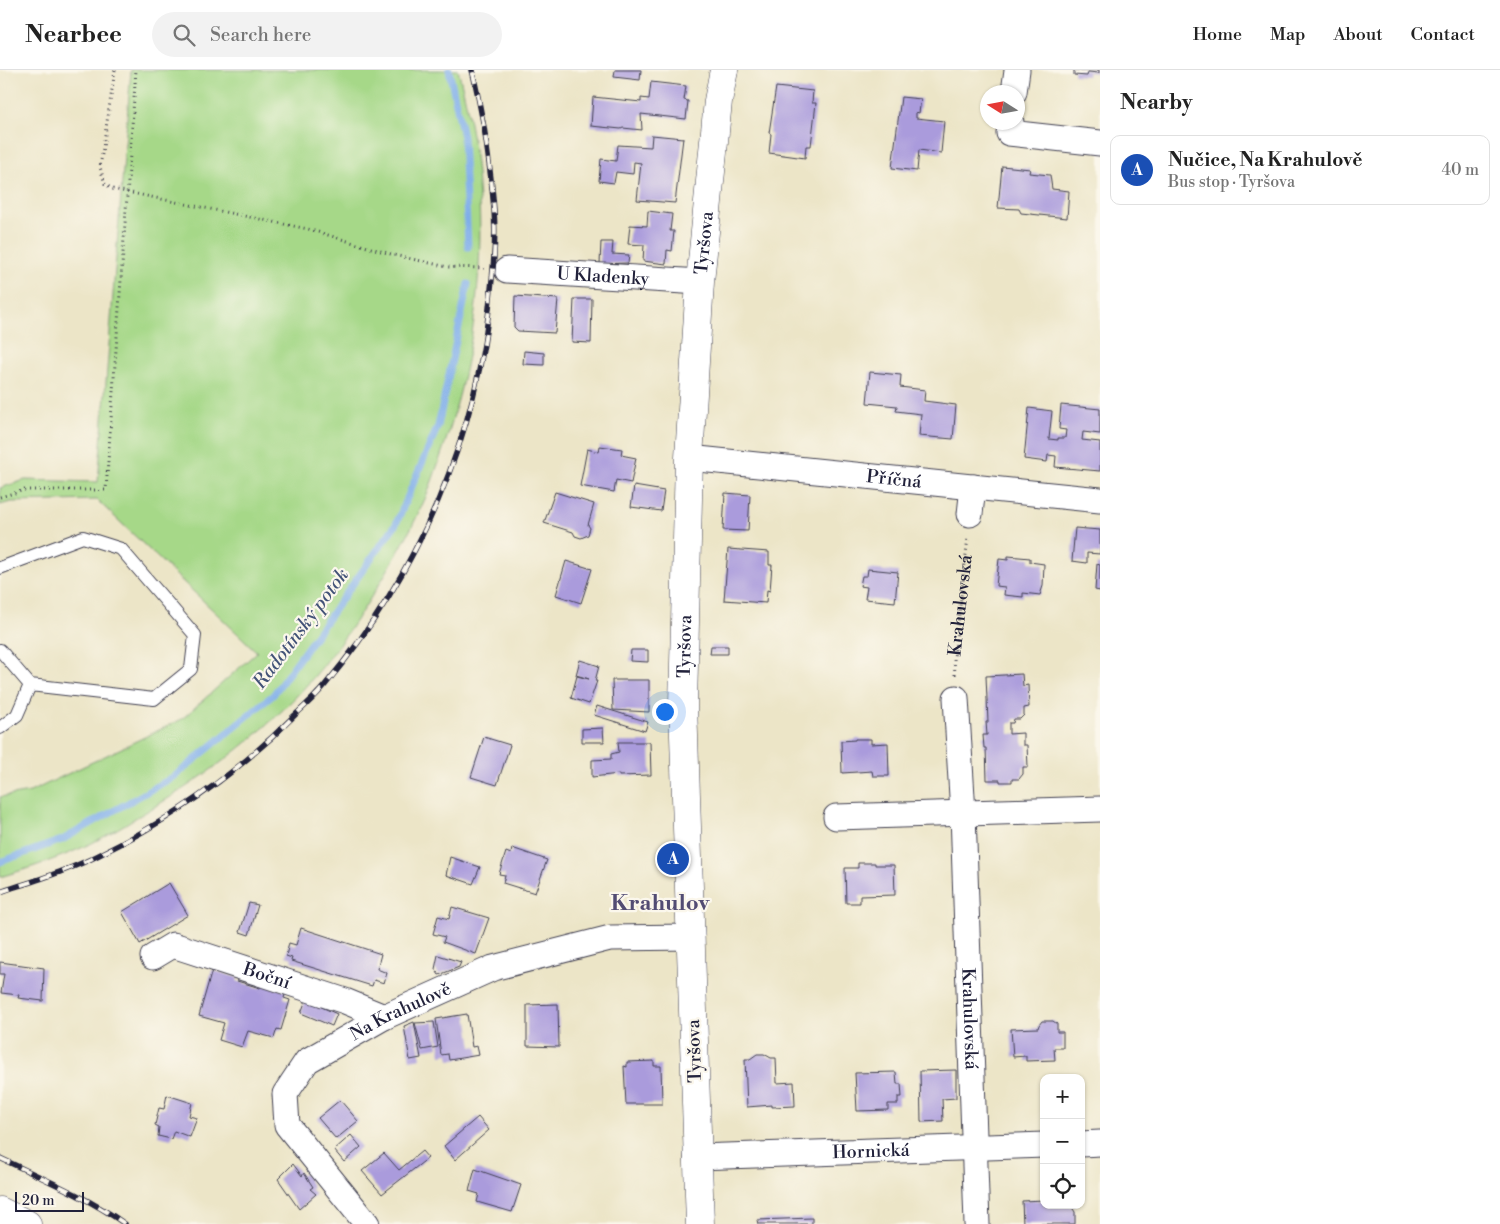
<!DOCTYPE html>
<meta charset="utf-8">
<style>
body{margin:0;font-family:"Libre Bodoni",serif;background:#f2f2f2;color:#222}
.controls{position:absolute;right:15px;bottom:15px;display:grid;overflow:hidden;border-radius:10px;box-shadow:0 1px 4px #0004}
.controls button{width:45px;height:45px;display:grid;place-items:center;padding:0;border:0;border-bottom:1px solid #e0e0e0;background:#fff;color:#222;font:25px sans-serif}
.compass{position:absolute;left:980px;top:15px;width:45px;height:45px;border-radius:50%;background:#fff;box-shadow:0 1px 4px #0004;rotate:281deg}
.scale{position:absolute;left:15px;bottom:12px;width:69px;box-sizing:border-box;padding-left:5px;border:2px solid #22223b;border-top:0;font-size:14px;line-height:18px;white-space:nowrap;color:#22223b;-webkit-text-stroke:4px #fbf7ec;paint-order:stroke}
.you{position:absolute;left:664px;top:641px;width:18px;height:18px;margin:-12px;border:4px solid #fff;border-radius:50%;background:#1a73e8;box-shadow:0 0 0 8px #1a73e833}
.badge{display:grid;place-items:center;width:32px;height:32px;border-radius:50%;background:#111827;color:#fff;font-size:16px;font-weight:700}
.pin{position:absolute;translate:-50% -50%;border:2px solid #fff;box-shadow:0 1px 5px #0006}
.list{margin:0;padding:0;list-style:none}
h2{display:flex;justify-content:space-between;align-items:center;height:65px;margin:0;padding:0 20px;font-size:21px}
h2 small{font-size:16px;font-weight:400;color:#767676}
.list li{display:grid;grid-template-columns:32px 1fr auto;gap:15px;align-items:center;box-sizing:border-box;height:70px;margin:0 10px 10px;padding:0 10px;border:1px solid #e0e0e0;border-radius:10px}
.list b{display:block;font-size:19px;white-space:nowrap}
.list p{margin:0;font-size:16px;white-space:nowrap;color:#767676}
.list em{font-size:16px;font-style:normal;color:#767676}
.icon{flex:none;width:28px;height:28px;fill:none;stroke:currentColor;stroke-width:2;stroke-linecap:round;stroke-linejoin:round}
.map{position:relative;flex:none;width:1100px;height:1154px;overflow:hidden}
header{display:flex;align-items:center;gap:30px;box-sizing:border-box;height:70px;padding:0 25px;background:#fff;border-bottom:1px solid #e0e0e0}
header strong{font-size:24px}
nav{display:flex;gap:28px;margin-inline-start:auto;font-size:18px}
.search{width:350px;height:45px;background:#f2f2f2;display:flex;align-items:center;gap:12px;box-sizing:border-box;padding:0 18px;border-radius:28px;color:#767676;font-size:19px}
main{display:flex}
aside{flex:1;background:#fff}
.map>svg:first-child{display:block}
.green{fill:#a6d888;stroke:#647d62}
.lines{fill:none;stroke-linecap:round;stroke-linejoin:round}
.stream{stroke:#7faee9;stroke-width:7}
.building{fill:#aa9bdc}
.service-casing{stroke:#403f50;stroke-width:14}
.minor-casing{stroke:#403f50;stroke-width:27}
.tertiary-casing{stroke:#403f50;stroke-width:29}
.path{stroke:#403f50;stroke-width:3;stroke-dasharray:1 4;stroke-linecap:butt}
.service{stroke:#fff;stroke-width:12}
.minor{stroke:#fff;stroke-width:25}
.tertiary{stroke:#fff;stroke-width:28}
.rail-casing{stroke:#22223b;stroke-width:5.5}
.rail{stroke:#fbf7ec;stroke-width:4;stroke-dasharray:11;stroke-linecap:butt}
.labels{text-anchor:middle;stroke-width:4.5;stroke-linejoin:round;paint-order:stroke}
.street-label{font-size:18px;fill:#22223b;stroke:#fbf7ec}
.water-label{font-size:19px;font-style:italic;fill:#435378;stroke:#fbf7ec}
.district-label{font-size:22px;font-weight:bold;fill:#524c73;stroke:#fbf7ec}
</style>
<header>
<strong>Nearbee</strong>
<div class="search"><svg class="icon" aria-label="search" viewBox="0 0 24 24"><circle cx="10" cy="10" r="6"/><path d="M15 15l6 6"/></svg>Search here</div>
<nav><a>Home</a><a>Map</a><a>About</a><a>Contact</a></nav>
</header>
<main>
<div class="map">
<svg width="1100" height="1154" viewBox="0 0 1100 1154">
<rect width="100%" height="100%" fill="#fbf7ec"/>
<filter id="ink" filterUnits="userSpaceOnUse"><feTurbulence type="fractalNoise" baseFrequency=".02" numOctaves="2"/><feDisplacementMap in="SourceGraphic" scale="10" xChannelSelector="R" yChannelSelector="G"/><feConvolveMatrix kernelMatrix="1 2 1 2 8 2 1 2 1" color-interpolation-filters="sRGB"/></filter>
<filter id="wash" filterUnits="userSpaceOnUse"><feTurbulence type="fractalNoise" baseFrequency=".0096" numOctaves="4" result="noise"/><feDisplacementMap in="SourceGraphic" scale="20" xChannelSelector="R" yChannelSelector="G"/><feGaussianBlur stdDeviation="1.12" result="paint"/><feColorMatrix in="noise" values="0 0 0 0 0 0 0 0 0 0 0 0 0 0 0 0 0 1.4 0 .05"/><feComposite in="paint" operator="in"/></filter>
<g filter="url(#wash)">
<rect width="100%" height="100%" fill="#ece5c7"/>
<!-- green -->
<path class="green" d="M131 0H458C493 128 485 261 441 385 436 400 431 415 425 429 409 465 389 499 368 532 351 558 334 584 313 608 263 666 199 712 132 750 119 758 106 766 92 773 63 787 31 798 0 807V727L30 722 182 649 257 582 97 430 11 432 0 435V418L25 410 98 412Z"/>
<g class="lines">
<!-- stream -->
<path class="stream" d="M449 0 463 67 468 177
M0 792 62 770 175 706 273 625 396 454 438 356 468 214"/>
</g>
<g id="blocks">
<!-- building -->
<path class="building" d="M615 0H641L640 10 614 7Z
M1074 0H1099V3L1088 2 1087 6 1074 5Z
M651 12 686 16 684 30 688 31 686 49 641 44 642 60 623 58 621 59 591 56 593 27 641 32V28L649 29Z
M776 17 813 21 812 33H816L811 76H806L805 88 769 83 771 64 769 63Z
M901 27 921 29 919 43 916 42V48L944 51 941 83 919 80 917 101 892 98Z
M652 65 683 68 675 133 637 130 641 93 634 92 633 104 616 102 614 113 599 111 601 89 616 91 618 75 651 77Z
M1002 96 1030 99 1029 103 1050 105 1052 119 1069 121 1067 148 1021 143 1019 139 998 138Z
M648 141 672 144 670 161H674L672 181 667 180 666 194 643 191 644 175 628 174 630 155 647 156Z
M601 172H613L612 184 629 185 628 193 600 194Z
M515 226 558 229 555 263 518 261 514 257Z
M574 229H592L591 273 572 272Z
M524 281 544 283V295L523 294Z
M870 302 901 305 900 317 925 320 924 331 956 335 953 369 919 366 921 344 896 341 897 336 867 333Z
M1061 335 1100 339V364L1083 362 1082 370 1100 372V401L1055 397 1056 386 1048 385 1047 392 1024 389 1029 338 1052 341 1049 369 1058 370V368H1065L1066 360 1059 359Z
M600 376 622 379 621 385 636 388 631 413 616 410 614 422 580 416 587 379 599 382Z
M634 416 664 421 661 441 631 437Z
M555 422 594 434 588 455 590 458 588 465 581 468 575 466 573 462 544 453Z
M725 423 750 425 748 461 723 460Z
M1075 458 1100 460V484L1087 483V493L1072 491Z
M728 479 769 482V495H772L770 521 767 520 766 533 724 530Z
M1008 486 1030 488V492L1044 494 1043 516 1040 525 1023 523V527L1004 525 1005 517 996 516 999 489 1008 490Z
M566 491 592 499 581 533 556 525Z
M1097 494 1100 495V521L1095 520Z
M868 499 898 502 895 532 865 529 867 517 860 516 862 506H867Z
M711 576H728V584H710Z
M631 580H648V592L630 591Z
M580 590 599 596 595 611H597L589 634 571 628 577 606 589 609 576 605Z
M1022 604 1023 616 1028 615 1029 637 1024 638V645L1020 649H1014L1013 653H1009V664L1023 663V675H1027L1028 697H1023V704L1019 709H1012V712H1000V710H987L986 678H984L983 665H987L986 652H988L986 606Z
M612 610H649V642L613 640Z
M597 636 648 652 645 661 594 645Z
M603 658 604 672H582V659Z
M484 667 510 675 497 715 471 707Z
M855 669H871V674L888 673 889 706H873L872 701 842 703 841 671 855 670Z
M618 672H650L651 705 619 706V704L592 707V690L611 689V684L619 682Z
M512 778 547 790 535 823 503 813 505 805 499 804 506 782 511 784Z
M450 787 480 797 473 814 446 805Z
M858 793H875V795H894L895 825 860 826V833H846L845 798H858Z
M169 813 188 845 140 874 122 842Z
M249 833 258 835 249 865 240 862Z
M452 837 489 848 476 884 443 872 445 867 433 864 438 846 449 849Z
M301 858 381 884 377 899 387 903 384 913 374 910 372 916 291 891 292 888 286 886 289 873 296 875Z
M438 885 461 892 459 897 439 905 435 899Z
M0 892 44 898 43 931 18 928 19 925 1 923 4 904H0Z
M212 900 238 908 237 911 260 918 262 914 286 921 284 928 290 930 281 960 277 959 274 968 248 961 242 977 219 970 224 953 199 946Z
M306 930 337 944 332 956 301 943Z
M558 934 559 977 527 976V935Z
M467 944 472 977 477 976 479 985 449 990 448 984 441 985 436 949Z
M1042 951H1053L1057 954V962H1063V978H1054L1055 990 1026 991V986L1013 987 1011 959 1038 958 1039 955Z
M414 952 421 988 410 990 404 956Z
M434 952 438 977 422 980 415 953Z
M757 984H764L771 988H776L777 1013 794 1012 795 1036 772 1037V1035L747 1037 745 989H750Z
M654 991V996H661L662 1034H626L624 996 627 997V992Z
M956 1000V1028L942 1029 943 1051 921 1052 920 1001Z
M896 1002 897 1014H901L902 1027H898V1034H888V1040L857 1041 855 1003Z
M167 1025 192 1033 189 1046 197 1048 190 1067 174 1061 171 1069 158 1066 159 1057 155 1055 159 1038 164 1039Z
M340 1030 358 1051 336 1069 318 1048Z
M478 1047 489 1060 455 1090 444 1076Z
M351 1065 361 1077 344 1092 334 1080Z
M422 1081 428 1088 382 1124 362 1101 384 1083 399 1100Z
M293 1094 302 1106 304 1103 313 1117 310 1119 316 1124 299 1139 278 1109Z
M475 1099 521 1115 512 1142 477 1132 479 1124 469 1121Z
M1044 1130V1135H1048V1137L1071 1136 1075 1142V1154H1023L1022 1131Z
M812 1148V1154H758L757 1150Z"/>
</g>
</g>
<g filter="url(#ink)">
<use href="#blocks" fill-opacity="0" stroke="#403f50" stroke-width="1"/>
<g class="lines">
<defs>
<path id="service" d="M0 498 83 467 121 479 195 565 191 599 154 629 30 615 0 580
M0 658 17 645 30 615"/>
<g id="minor">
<path d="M1014 22 1017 0"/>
<path d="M1011 52 1009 63 1100 73"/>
<path id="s2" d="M507 200 700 212"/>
<path id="s3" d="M689 388 1100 430"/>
<path d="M970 444 973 417"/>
<path id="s4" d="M956 628 963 743 977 1154"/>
<path d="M836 747 1100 739"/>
<path id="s5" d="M153 887 173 875 345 931 384 947"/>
<path d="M1081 1074 1100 1073"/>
<path id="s6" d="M697 1087 1044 1075"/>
<path id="s7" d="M367 1154 287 1055 285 1024 307 991 384 947 493 898 610 868 690 867"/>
</g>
<g id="tertiary">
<path d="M0 1141 27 1154"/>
<path id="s8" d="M700 1154 683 635 689 388 700 212 718 31 724 0"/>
</g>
</defs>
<!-- service casing -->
<use href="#service" class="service-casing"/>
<!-- minor casing -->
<use href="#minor" class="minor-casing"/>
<!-- tertiary casing -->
<use href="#tertiary" class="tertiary-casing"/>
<!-- path -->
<g class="path">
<path d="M115 0 100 97 105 114 112 119 308 159 394 185 448 197 484 198"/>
<path d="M0 427 25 420H106L136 0"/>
<path id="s1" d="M955 605 954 588 968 467"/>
</g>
<!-- service -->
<use href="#service" class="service"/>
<!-- minor -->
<use href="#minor" class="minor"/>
<!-- tertiary -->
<use href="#tertiary" class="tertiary"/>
<defs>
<path id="rail" d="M0 822C33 811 68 801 99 785 170 750 239 702 295 645 305 636 316 626 325 615 418 504 479 364 491 219 494 193 496 166 494 140 492 112 488 84 484 57 480 38 477 19 472 0
M0 1088C42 1108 87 1127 125 1154"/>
</defs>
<!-- rail casing -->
<use href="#rail" class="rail-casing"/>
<!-- rail -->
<use href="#rail" class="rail"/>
</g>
</g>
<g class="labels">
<!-- street labels -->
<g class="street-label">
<text dy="6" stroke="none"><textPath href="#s8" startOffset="982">Tyršova</textPath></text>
<text dy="6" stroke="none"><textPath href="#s2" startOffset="96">U Kladenky</textPath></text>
<text dy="6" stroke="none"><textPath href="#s3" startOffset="206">Příčná</textPath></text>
<text dy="6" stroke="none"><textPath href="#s1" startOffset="70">Krahulovská</textPath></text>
<text dy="6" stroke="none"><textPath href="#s8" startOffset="578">Tyršova</textPath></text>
<text dy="6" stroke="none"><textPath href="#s5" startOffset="122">Boční</textPath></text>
<text dy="6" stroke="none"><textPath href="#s7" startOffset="304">Na Krahulově</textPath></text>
<text dy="6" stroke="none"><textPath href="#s4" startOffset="321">Krahulovská</textPath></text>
<text transform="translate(694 981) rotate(-92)" y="6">Tyršova</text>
<text dy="6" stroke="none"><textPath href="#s6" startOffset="174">Hornická</textPath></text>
</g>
<!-- water labels -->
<g class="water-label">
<text transform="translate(300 558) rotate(-53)" y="7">Radotínský potok</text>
</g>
<!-- district labels -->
<g class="district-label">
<text x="660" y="840">Krahulov</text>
</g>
</g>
</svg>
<div class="controls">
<button>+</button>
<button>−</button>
<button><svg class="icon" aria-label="locate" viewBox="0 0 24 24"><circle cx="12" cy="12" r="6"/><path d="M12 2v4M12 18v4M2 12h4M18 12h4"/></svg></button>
</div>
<svg class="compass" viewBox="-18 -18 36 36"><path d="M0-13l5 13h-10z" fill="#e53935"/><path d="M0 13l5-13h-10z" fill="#767676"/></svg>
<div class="scale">20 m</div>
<div class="you"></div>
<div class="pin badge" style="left:673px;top:789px;background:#1a4fb4">A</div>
</div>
<aside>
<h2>Nearby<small></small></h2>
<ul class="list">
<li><span class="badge" style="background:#1a4fb4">A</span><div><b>Nučice, Na Krahulově</b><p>Bus stop · Tyršova</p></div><em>40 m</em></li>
</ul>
</aside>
</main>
